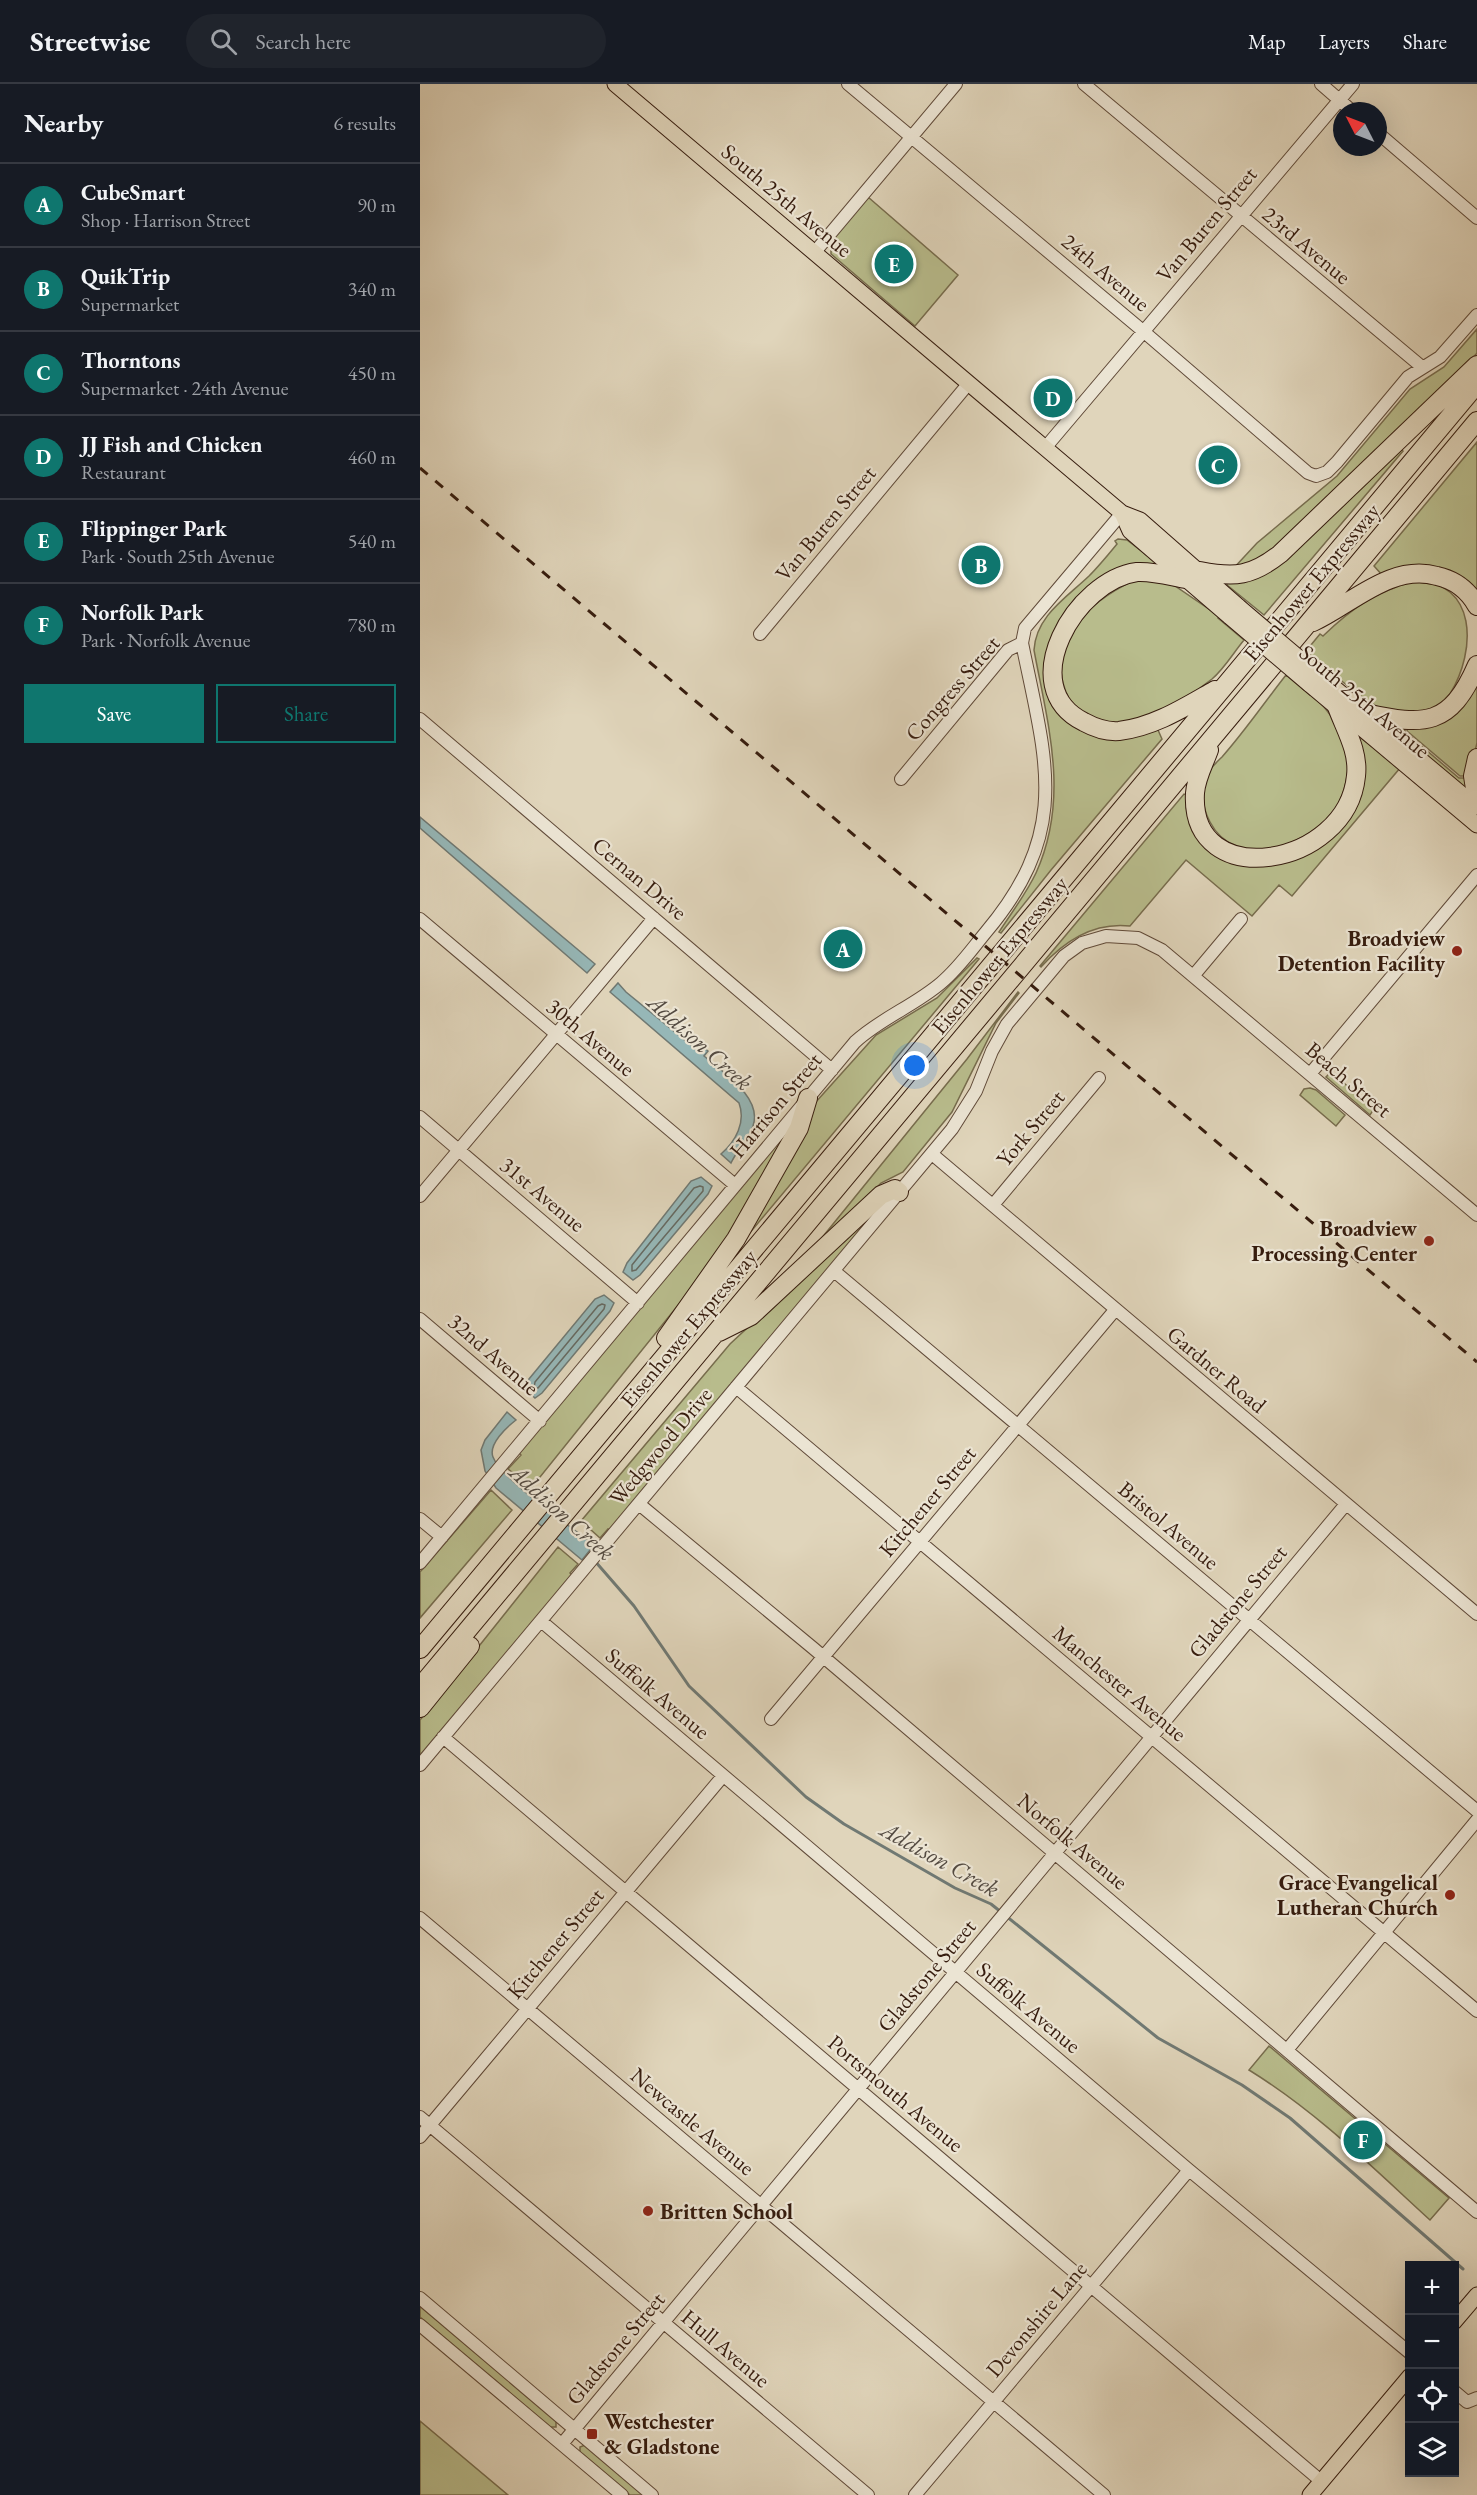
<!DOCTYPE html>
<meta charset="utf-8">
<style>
body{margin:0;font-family:"EB Garamond",serif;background:#20242c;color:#f1f3f6}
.controls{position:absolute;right:18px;bottom:18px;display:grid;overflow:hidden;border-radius:0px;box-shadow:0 6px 24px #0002}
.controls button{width:54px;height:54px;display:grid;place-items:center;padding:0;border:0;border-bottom:2px solid #363941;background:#171b24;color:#f1f3f6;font:30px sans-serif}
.compass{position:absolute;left:913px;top:18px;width:54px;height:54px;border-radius:50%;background:#171b24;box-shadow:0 6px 24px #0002;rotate:312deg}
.you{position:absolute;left:495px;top:982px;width:21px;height:21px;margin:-15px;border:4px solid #fff;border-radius:50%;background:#1a73e8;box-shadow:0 0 0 9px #1a73e833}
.badge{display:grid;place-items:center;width:39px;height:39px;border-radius:50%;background:#0f766e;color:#fff;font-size:20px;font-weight:700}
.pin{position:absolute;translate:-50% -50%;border:3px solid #fff;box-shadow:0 2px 6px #0006}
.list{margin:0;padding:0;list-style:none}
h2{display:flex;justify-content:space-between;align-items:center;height:78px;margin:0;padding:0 24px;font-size:26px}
h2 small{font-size:20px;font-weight:400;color:#9ea1a6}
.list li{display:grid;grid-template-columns:39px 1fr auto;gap:18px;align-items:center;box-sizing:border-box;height:84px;padding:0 24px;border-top:2px solid #363941}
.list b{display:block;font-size:22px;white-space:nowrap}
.list p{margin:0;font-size:20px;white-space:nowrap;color:#9ea1a6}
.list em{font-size:20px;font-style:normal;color:#9ea1a6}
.actions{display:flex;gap:12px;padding:18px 24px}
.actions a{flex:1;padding:14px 0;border:2px solid #0f766e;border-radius:0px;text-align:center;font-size:21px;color:#0f766e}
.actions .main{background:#0f766e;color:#fff}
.icon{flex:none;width:33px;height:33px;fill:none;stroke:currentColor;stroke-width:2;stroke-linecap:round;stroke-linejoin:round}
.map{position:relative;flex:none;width:1057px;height:2411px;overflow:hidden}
header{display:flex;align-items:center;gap:36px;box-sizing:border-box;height:84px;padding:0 30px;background:#171b24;border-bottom:2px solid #363941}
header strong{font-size:28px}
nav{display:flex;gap:33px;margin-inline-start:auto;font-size:21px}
.search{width:420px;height:54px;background:#20242c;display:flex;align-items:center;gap:15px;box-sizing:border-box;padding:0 21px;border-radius:33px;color:#9ea1a6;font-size:22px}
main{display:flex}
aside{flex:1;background:#171b24}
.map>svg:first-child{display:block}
.green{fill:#b8bc8c;stroke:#776c4d;stroke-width:1.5}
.water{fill:#96b7b7;stroke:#707973;stroke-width:1.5}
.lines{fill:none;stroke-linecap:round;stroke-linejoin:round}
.shore{stroke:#666a62;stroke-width:1.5}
.stream{stroke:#707973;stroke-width:3}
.minor-casing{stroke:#604a39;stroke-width:14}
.major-casing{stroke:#361c0e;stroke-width:17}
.highway-casing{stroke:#361c0e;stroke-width:20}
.minor{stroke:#ebe4d3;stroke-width:12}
.major{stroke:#e0d5bb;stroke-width:15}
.highway{stroke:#e0d5bb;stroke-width:18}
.rail{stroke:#361c0e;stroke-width:3;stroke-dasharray:10 10;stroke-linecap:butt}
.major-bridge-casing{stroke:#361c0e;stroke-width:17;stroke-linecap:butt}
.major-bridge{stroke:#e0d5bb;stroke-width:15}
.poi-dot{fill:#8f2418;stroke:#ebe4d3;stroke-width:2}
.labels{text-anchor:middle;stroke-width:4.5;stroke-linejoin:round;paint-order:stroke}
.street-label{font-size:22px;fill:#361c0e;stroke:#ebe4d3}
.poi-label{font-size:22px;font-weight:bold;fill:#361c0e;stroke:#ebe4d3;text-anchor:end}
.water-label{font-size:24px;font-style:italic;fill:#534a41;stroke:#ebe4d3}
</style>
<header>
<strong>Streetwise</strong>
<div class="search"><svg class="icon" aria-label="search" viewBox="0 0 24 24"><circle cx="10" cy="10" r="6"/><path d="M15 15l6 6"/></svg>Search here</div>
<nav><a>Map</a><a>Layers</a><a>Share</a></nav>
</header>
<main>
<aside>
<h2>Nearby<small>6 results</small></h2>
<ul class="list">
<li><span class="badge">A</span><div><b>CubeSmart</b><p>Shop · Harrison Street</p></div><em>90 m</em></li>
<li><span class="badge">B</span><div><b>QuikTrip</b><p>Supermarket</p></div><em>340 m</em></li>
<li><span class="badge">C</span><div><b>Thorntons</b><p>Supermarket · 24th Avenue</p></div><em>450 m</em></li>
<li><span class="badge">D</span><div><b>JJ Fish and Chicken</b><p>Restaurant</p></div><em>460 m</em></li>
<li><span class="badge">E</span><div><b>Flippinger Park</b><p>Park · South 25th Avenue</p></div><em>540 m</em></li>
<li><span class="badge">F</span><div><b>Norfolk Park</b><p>Park · Norfolk Avenue</p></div><em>780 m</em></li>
</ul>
<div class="actions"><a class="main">Save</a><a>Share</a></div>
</aside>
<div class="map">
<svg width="1057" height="2411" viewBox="0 0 1057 2411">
<rect width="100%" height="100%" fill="#e0d5bb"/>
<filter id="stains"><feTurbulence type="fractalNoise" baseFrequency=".00333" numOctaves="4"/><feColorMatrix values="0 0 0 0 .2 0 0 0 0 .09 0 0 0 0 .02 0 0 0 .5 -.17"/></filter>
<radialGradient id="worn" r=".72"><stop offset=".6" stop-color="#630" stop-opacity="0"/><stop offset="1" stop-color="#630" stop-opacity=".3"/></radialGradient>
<!-- green -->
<path class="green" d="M448 113 538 191 495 242 411 170V156Z
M1057 245V269L1029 303 854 469 811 487 837 459 917 392 990 305 1024 283Z
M1057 358V513L1053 507 963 492 954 482Z
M978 363 983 367 844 531 807 501V495L817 496Z
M698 455 707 456 746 486 711 485 632 559 645 632 734 644 738 646 742 655 631 786 581 849 579 848C592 828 606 810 616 789 650 714 628 642 614 566 616 532 646 514 669 492 679 482 688 471 697 460L695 457Z
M724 492 755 502 799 532 798 534 824 556C814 568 804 585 792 595 764 617 717 647 679 637 664 633 652 622 646 608 624 552 678 511 724 492Z
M995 497C1057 497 1057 566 1030 610 1024 617 1014 627 1004 629 997 630 988 628 981 627 977 627 971 628 967 627 946 620 904 582 886 567L900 550 903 552C932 524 955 508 995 497Z
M866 591 890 611 892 610 896 613C908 628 925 647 929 667 930 672 928 680 928 685 926 702 922 718 911 731 883 763 815 786 790 738 783 725 781 709 785 694 787 687 796 679 802 673 825 647 844 619 866 591Z
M1057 593V659L1049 692H1040L987 647 988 643 1009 641Z
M966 638 985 643V648L1039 694H1048L1047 705Z
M937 651 980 684 872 812 859 801 832 832 766 776 710 842C674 838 645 856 621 883L620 882 764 710 770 712 774 736 826 778 918 742Z
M557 874 559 875 323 1157 395 1019 456 951 517 914Z
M598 908 599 909 576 939 532 1028 483 1088 461 1099 383 1177 547 975Z
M911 988 954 1025 950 1031 906 993Z
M890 1004 896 1006 925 1031 916 1042 880 1011 884 1005Z
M369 1045 308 1159 112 1403 88 1385 101 1371 99 1369Z
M466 1115 190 1446 188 1445 180 1454 161 1437 310 1260Z
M71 1406 92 1426 0 1534V1488Z
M138 1463 158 1480 150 1489 152 1491 0 1672V1636Z
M849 1962 1029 2114 1010 2136C951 2082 897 2028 829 1986Z
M0 2222 136 2337V2343H130L0 2233Z
M0 2337 88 2411H0Z
M165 2361 224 2411H210L160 2368V2363Z"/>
<!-- water -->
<path class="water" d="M0 733 175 880 167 889 0 744Z
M198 899 206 908 278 967 283 963 288 967 284 972C302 988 343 1013 333 1042 328 1056 317 1066 311 1079L301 1070C316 1057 326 1038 319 1019L190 908Z
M281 1093 292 1102 288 1110 220 1191 213 1196 203 1188 207 1179 271 1097Z
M184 1211 194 1219 190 1227 122 1309 115 1314 105 1305 109 1295 175 1215Z
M87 1328 96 1336C87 1343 68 1360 73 1373 81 1395 153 1444 174 1461L162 1476 76 1404 65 1387 61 1366 65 1356Z"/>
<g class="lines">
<!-- shore -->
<path class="shore" d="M280 1102 283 1103V1107L216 1186 212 1187V1181L274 1104Z
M182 1220 185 1221 184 1225 118 1304H114L115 1298 178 1222Z"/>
<!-- stream -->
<path class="stream" d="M174 1476 214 1522 269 1602 386 1713 424 1740 535 1804 571 1820 581 1828
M586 1832 738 1954 822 2001 870 2034 1043 2185"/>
<defs>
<path id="minor" d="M428 0 723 247 888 389 896 392 907 388 917 378 988 293 1020 273 1057 231
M664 0 1002 283
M901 0 932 27
M958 49 1057 134
M394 169 536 0
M625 364 933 0
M340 550 549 299
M0 635 412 986
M481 695 588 566 602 559
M0 835 315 1101
M774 891 821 835
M890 990 1057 791
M0 1033 218 1219
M512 1070 1057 1530
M0 1112 234 834
M573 1121 679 994
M414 1187 1057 1727
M0 1235 120 1337
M316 1303 1057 1927
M219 1420 393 1564 1057 2128
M0 1435 22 1453
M0 1479 435 958C461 934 494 922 521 899 538 885 552 865 566 848 652 746 626 677 602 559L605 544 702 429
M121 1537 769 2086 990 2269
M351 1635 695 1226
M23 1653 901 2397
M0 1681 532 1045 556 1007 572 967 587 940 644 872 662 859 686 852 718 854 742 866 1057 1131
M0 1834 684 2411
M867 1966 1057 1736
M0 2033 448 2411
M0 2053 303 1692
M0 2214 232 2411
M0 2241 202 2411
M1034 2307 1047 2318 1057 2314
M142 2360 926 1420
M495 2411 769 2086"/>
<path id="major" d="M195 0 702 429 720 436 819 523
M702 429 710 447 810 533
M898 590 1057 723
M889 600 1057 741
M1034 2238 1057 2211
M890 2411 990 2292"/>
<path id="highway" d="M780 487C815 494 832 492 860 470L1057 281
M766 495C750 492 733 487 717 488 656 496 593 603 664 638 675 644 686 648 699 647 734 643 765 623 795 606
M893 538C932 520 971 479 1017 492 1035 496 1048 506 1057 522
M945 629C1005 642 1030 643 1057 581
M789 666C784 680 776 694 775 709 769 810 927 784 936 692 939 667 925 645 917 623
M1057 674 1053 692 1057 717
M299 1248 331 1232 461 1111 475 1105 479 1108
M246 1254 316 1155 379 1044 388 1014
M0 1565 1057 300
M0 1603 1057 337
M0 1624 50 1562"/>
</defs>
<!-- minor casing -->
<use href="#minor" class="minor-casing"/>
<!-- major casing -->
<use href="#major" class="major-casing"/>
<!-- highway casing -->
<use href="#highway" class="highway-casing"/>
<!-- minor -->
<use href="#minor" class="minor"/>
<!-- major -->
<use href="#major" class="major"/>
<!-- highway -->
<use href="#highway" class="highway"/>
<!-- rail -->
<path class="rail" d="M0 384 1057 1278"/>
<defs>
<path id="major-bridge" d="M819 523 898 590
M810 533 889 600"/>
</defs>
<!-- major-bridge casing -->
<use href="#major-bridge" class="major-bridge-casing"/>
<!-- major-bridge -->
<use href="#major-bridge" class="major-bridge"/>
</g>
<!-- markers -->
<g class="poi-dot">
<circle cx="1037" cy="867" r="6"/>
<circle cx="1009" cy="1157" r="6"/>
<circle cx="1030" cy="1811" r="6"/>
<circle cx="228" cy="2127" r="6"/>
<rect x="166" y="2344" width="12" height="12" rx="3"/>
</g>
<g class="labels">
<!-- street labels -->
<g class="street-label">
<text transform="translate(367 116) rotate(40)" y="8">South 25th Avenue</text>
<text transform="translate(786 140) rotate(-50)" y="8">Van Buren Street</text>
<text transform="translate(887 161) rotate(40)" y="8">23rd Avenue</text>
<text transform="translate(686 188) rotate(40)" y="8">24th Avenue</text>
<text transform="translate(405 439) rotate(-50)" y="8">Van Buren Street</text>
<text transform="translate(891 498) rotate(-50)" y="8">Eisenhower Expressway</text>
<text transform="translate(532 604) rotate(-49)" y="8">Congress Street</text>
<text transform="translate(945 617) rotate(40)" y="8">South 25th Avenue</text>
<text transform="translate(220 794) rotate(40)" y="8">Cernan Drive</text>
<text transform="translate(579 871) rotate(-50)" y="8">Eisenhower Expressway</text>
<text transform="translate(171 953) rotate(40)" y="8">30th Avenue</text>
<text transform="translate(929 995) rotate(40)" y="8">Beach Street</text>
<text transform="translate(355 1021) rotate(-50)" y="8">Harrison Street</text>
<text transform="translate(610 1044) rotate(-50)" y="8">York Street</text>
<text transform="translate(123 1110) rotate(40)" y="8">31st Avenue</text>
<text transform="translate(268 1244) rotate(-50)" y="8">Eisenhower Expressway</text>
<text transform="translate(74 1270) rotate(41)" y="8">32nd Avenue</text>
<text transform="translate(797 1285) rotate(40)" y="8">Gardner Road</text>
<text transform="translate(240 1362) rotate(-50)" y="8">Wedgwood Drive</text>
<text transform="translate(507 1417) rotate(-50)" y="8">Kitchener Street</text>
<text transform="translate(749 1441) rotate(40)" y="8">Bristol Avenue</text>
<text transform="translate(817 1517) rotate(-50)" y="8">Gladstone Street</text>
<text transform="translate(700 1599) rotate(40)" y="8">Manchester Avenue</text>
<text transform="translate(238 1609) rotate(40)" y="8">Suffolk Avenue</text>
<text transform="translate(653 1757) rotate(40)" y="8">Norfolk Avenue</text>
<text transform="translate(135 1859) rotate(-50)" y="8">Kitchener Street</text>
<text transform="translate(506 1891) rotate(-50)" y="8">Gladstone Street</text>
<text transform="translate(609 1923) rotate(40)" y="8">Suffolk Avenue</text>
<text transform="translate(476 2009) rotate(40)" y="8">Portsmouth Avenue</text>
<text transform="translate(273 2037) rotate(40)" y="8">Newcastle Avenue</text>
<text transform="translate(616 2235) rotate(-50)" y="8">Devonshire Lane</text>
<text transform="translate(195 2264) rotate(-50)" y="8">Gladstone Street</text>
<text transform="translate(306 2264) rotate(40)" y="8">Hull Avenue</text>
</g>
<!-- poi labels -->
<g class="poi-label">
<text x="1025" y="862">Broadview<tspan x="1025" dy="25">Detention Facility</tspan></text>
<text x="997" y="1152">Broadview<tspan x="997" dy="25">Processing Center</tspan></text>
<text x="1018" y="1806">Grace Evangelical<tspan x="1018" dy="25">Lutheran Church</tspan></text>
<text x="240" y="2135" text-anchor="start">Britten School</text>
<text x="184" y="2345" text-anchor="start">Westchester<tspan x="184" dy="25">&amp; Gladstone</tspan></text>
</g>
<!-- water labels -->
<g class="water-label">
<text transform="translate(280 958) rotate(42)" y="8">Addison Creek</text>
<text transform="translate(142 1428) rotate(42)" y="8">Addison Creek</text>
<text transform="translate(520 1775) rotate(29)" y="8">Addison Creek</text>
</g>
</g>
<rect width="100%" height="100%" filter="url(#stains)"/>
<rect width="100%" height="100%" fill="url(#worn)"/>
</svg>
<div class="controls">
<button>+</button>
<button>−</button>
<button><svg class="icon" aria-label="locate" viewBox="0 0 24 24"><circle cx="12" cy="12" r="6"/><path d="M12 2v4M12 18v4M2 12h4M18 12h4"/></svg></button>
<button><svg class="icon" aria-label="layers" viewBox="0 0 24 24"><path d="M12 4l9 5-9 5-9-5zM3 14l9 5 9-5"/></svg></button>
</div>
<svg class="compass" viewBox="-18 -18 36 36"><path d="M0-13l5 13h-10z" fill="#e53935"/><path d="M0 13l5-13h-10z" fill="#9ea1a6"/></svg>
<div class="you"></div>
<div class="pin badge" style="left:423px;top:865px">A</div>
<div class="pin badge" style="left:561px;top:481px">B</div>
<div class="pin badge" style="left:798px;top:381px">C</div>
<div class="pin badge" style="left:633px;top:314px">D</div>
<div class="pin badge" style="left:474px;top:180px">E</div>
<div class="pin badge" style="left:943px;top:2056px">F</div>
</div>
</main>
